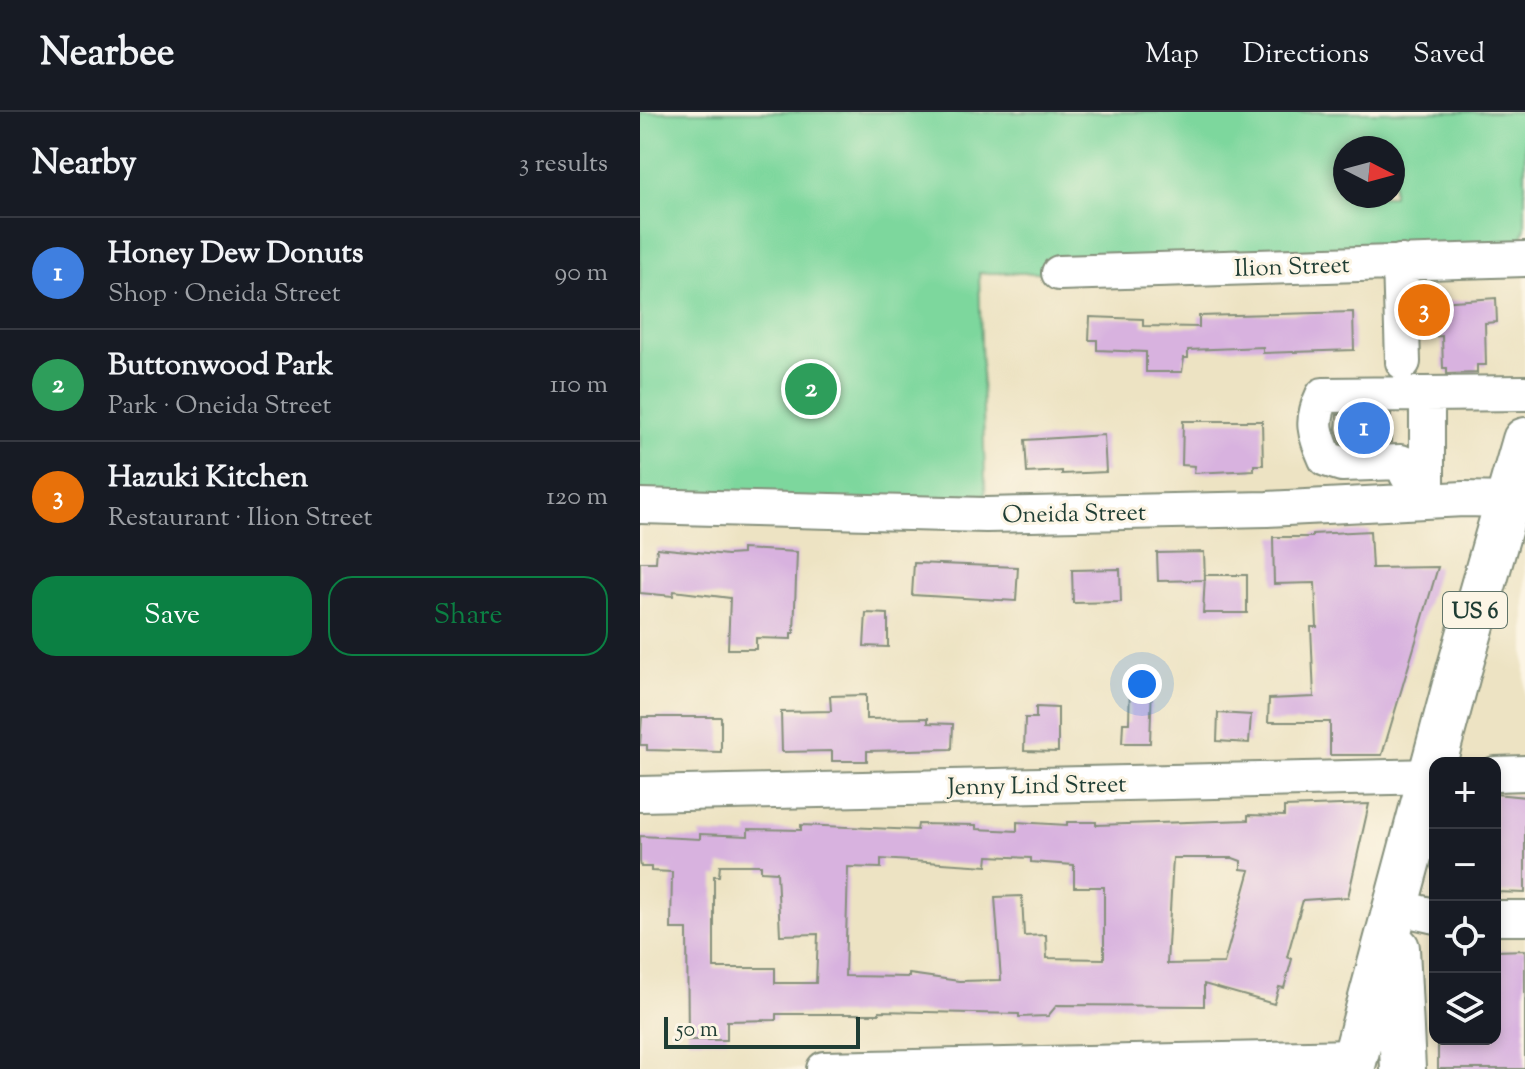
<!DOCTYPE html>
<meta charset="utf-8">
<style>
body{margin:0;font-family:"Sorts Mill Goudy",serif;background:#242831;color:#f1f3f6}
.controls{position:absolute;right:24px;bottom:24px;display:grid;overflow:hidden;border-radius:16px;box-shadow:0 4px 12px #0003}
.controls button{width:72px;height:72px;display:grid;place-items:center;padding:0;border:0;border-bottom:2px solid #363941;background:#171b24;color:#f1f3f6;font:40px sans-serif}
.compass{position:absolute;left:693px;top:24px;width:72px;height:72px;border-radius:50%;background:#171b24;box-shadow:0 4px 12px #0003;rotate:96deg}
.scale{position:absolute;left:24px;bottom:20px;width:196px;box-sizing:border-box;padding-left:8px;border:4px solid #1f3d34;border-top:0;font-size:22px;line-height:28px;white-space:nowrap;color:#1f3d34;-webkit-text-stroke:6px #fcf5e5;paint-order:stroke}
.you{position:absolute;left:502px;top:572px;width:28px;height:28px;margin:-20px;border:6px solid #fff;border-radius:50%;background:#1a73e8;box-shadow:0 0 0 12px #1a73e833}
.badge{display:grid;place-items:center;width:52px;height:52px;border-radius:50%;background:#0b8043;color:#fff;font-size:26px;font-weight:700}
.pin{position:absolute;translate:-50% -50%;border:4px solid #fff;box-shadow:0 2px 8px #0006}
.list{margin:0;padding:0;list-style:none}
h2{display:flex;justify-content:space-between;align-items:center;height:104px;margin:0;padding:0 32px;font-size:34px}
h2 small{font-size:26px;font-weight:400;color:#9ea1a6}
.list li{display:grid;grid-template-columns:52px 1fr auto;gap:24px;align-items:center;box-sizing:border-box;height:112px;padding:0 32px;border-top:2px solid #363941}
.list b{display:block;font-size:30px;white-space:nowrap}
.list p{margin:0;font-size:26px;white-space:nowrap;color:#9ea1a6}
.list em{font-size:26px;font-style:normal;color:#9ea1a6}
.actions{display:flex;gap:16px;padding:24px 32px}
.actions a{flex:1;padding:18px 0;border:2px solid #0b8043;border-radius:24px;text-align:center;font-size:28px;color:#0b8043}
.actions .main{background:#0b8043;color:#fff}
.icon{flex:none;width:44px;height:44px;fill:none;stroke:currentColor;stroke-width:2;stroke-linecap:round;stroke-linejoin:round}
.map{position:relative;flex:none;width:885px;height:957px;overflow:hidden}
header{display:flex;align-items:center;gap:48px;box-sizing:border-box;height:112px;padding:0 40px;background:#171b24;border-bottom:2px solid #363941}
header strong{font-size:38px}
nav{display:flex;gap:44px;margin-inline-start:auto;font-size:28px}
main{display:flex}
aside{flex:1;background:#171b24}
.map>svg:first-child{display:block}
.green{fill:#7dd79d;stroke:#4e8a68;stroke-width:2;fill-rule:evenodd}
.building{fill:#d8b2df;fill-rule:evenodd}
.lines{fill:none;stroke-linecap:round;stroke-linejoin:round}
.minor-casing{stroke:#86907c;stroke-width:38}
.major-casing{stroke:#86907c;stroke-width:48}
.minor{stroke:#fff;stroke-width:34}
.major{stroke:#fff;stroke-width:44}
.labels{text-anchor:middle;stroke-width:6;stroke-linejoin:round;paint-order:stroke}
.shield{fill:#fcf5e5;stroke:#617469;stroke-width:2}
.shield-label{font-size:22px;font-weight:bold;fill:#1f3d34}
.street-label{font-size:24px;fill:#1f3d34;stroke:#fcf5e5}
</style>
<header>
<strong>Nearbee</strong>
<nav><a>Map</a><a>Directions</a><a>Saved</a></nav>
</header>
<main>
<aside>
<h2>Nearby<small>3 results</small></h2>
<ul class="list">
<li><span class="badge" style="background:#3f7fe0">1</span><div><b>Honey Dew Donuts</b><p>Shop · Oneida Street</p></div><em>90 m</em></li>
<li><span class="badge" style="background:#2e9e5b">2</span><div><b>Buttonwood Park</b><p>Park · Oneida Street</p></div><em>110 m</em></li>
<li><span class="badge" style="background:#e8710a">3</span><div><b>Hazuki Kitchen</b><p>Restaurant · Ilion Street</p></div><em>120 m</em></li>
</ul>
<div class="actions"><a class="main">Save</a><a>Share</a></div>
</aside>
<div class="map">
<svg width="885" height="957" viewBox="0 0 885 957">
<rect width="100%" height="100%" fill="#fcf5e5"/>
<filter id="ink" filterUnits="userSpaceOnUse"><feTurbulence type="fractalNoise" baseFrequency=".0125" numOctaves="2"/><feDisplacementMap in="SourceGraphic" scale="16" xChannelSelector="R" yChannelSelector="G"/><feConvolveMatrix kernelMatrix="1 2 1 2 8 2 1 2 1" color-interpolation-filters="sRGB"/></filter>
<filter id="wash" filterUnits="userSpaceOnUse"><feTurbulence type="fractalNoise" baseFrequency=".006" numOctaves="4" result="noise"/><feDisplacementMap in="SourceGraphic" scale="32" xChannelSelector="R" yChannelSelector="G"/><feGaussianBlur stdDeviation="1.8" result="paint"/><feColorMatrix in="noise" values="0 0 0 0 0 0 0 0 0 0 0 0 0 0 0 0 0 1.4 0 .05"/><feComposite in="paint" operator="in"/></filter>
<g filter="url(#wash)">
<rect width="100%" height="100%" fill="#ede3c3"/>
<!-- green -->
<path class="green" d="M0 0H885V115L876 147 419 161H339L346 403 0 394ZM705 36H753V84H705Z"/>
<g id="blocks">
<!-- building -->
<path class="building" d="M856 186 857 210 845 211 846 253H837V261L807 262V256H803L802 224 787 225 785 191Z
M713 200 714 238 623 241V235L548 238V246H544L542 260H506V240L457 238V228H449L450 205 503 207V214L559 215V204Z
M751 302V330L701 331 696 317 697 303Z
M543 309H622L623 353H614V358L554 361 555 354 542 353Z
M464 323 466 360 422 362V359L387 361 385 328Z
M730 419 732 456 798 455 742 643H690V610H628L629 587 674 585 671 515H677L675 471 634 472 633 425H672V422Z
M17 436 87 443 102 442V437L157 440 154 521H151V527L116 526V537H88L90 486 34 479 33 484 0 481V450H16Z
M564 440 565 468 518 469 517 441Z
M274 451 378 455 376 489 272 483Z
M480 457 481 490 433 491 432 458Z
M565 463H607V501H563Z
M226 501 248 502V535L224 534Z
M490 571 512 572 510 631H482L483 611H489Z
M226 583V607L288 606V611L313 612 312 637 227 639V649H192V639L142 640 141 600 191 599 190 584Z
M396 595 418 596V640L384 639 385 606H396Z
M578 601 611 603 609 631 577 629Z
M2 605H81V640L7 638V633H0Z
M855 682 885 685V781L855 780Z
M729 692 708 785 663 788 647 845 652 847 644 876 639 875 634 892 564 872V894L417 893 408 904 379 905V902L239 899V902H136V908L87 909V928H48L47 817H31L32 760 11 759V755H1L0 750V724L60 727V722L108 724V717L161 718V713L277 718 278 712 336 713V717L377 719V710L427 713V710H456V713L608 708V703L644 704V695ZM348 744 391 746V750L434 753V775H464V847L407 846 406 823 384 824 382 784 355 785 361 868 319 869 269 862V865L205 864 208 755 241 756V747L347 754ZM533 746H593L601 749V757L610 758 584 851 527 852ZM80 753H121V759L137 760 140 823 178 822 176 871H135V856H74V764H79Z
M885 838V957H798V927H855V839Z"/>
</g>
</g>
<g filter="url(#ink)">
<use href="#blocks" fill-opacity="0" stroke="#86907c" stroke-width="2"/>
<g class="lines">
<defs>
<path id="minor" d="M760 150 763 250
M419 161 885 147
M767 363 761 350 702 352 686 347C675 321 670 310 683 283L885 281
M787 388V282
M0 394 346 403 627 397 824 387 867 388
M855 662 885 661
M0 682 795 664
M755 795 795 804
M855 806H885
M184 957 715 945"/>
<path id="major" d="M757 836 763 957
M712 957 819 558 885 328"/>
</defs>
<!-- minor casing -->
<use href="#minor" class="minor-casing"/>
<!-- major casing -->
<use href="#major" class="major-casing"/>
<!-- minor -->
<use href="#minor" class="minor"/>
<!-- major -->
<use href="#major" class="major"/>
</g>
</g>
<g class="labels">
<!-- shield labels -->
<rect class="shield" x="803" y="480" width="64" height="36" rx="6"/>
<g class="shield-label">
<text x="835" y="506">US 6</text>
</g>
<!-- street labels -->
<g class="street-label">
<text transform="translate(652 154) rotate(-2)" y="8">Ilion Street</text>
<text transform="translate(434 401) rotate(-1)" y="8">Oneida Street</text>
<text transform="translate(397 673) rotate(-1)" y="8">Jenny Lind Street</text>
</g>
</g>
</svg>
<div class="controls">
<button>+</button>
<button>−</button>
<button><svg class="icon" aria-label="locate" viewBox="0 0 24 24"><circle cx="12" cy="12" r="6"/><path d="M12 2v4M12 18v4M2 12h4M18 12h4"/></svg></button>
<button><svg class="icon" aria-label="layers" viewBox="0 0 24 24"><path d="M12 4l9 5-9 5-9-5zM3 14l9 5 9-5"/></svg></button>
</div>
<svg class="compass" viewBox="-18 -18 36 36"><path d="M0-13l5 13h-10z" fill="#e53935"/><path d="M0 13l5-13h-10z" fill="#9ea1a6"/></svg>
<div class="scale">50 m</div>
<div class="you"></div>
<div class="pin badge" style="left:724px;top:316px;background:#3f7fe0">1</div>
<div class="pin badge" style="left:171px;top:277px;background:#2e9e5b">2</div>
<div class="pin badge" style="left:784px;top:198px;background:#e8710a">3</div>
</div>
</main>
